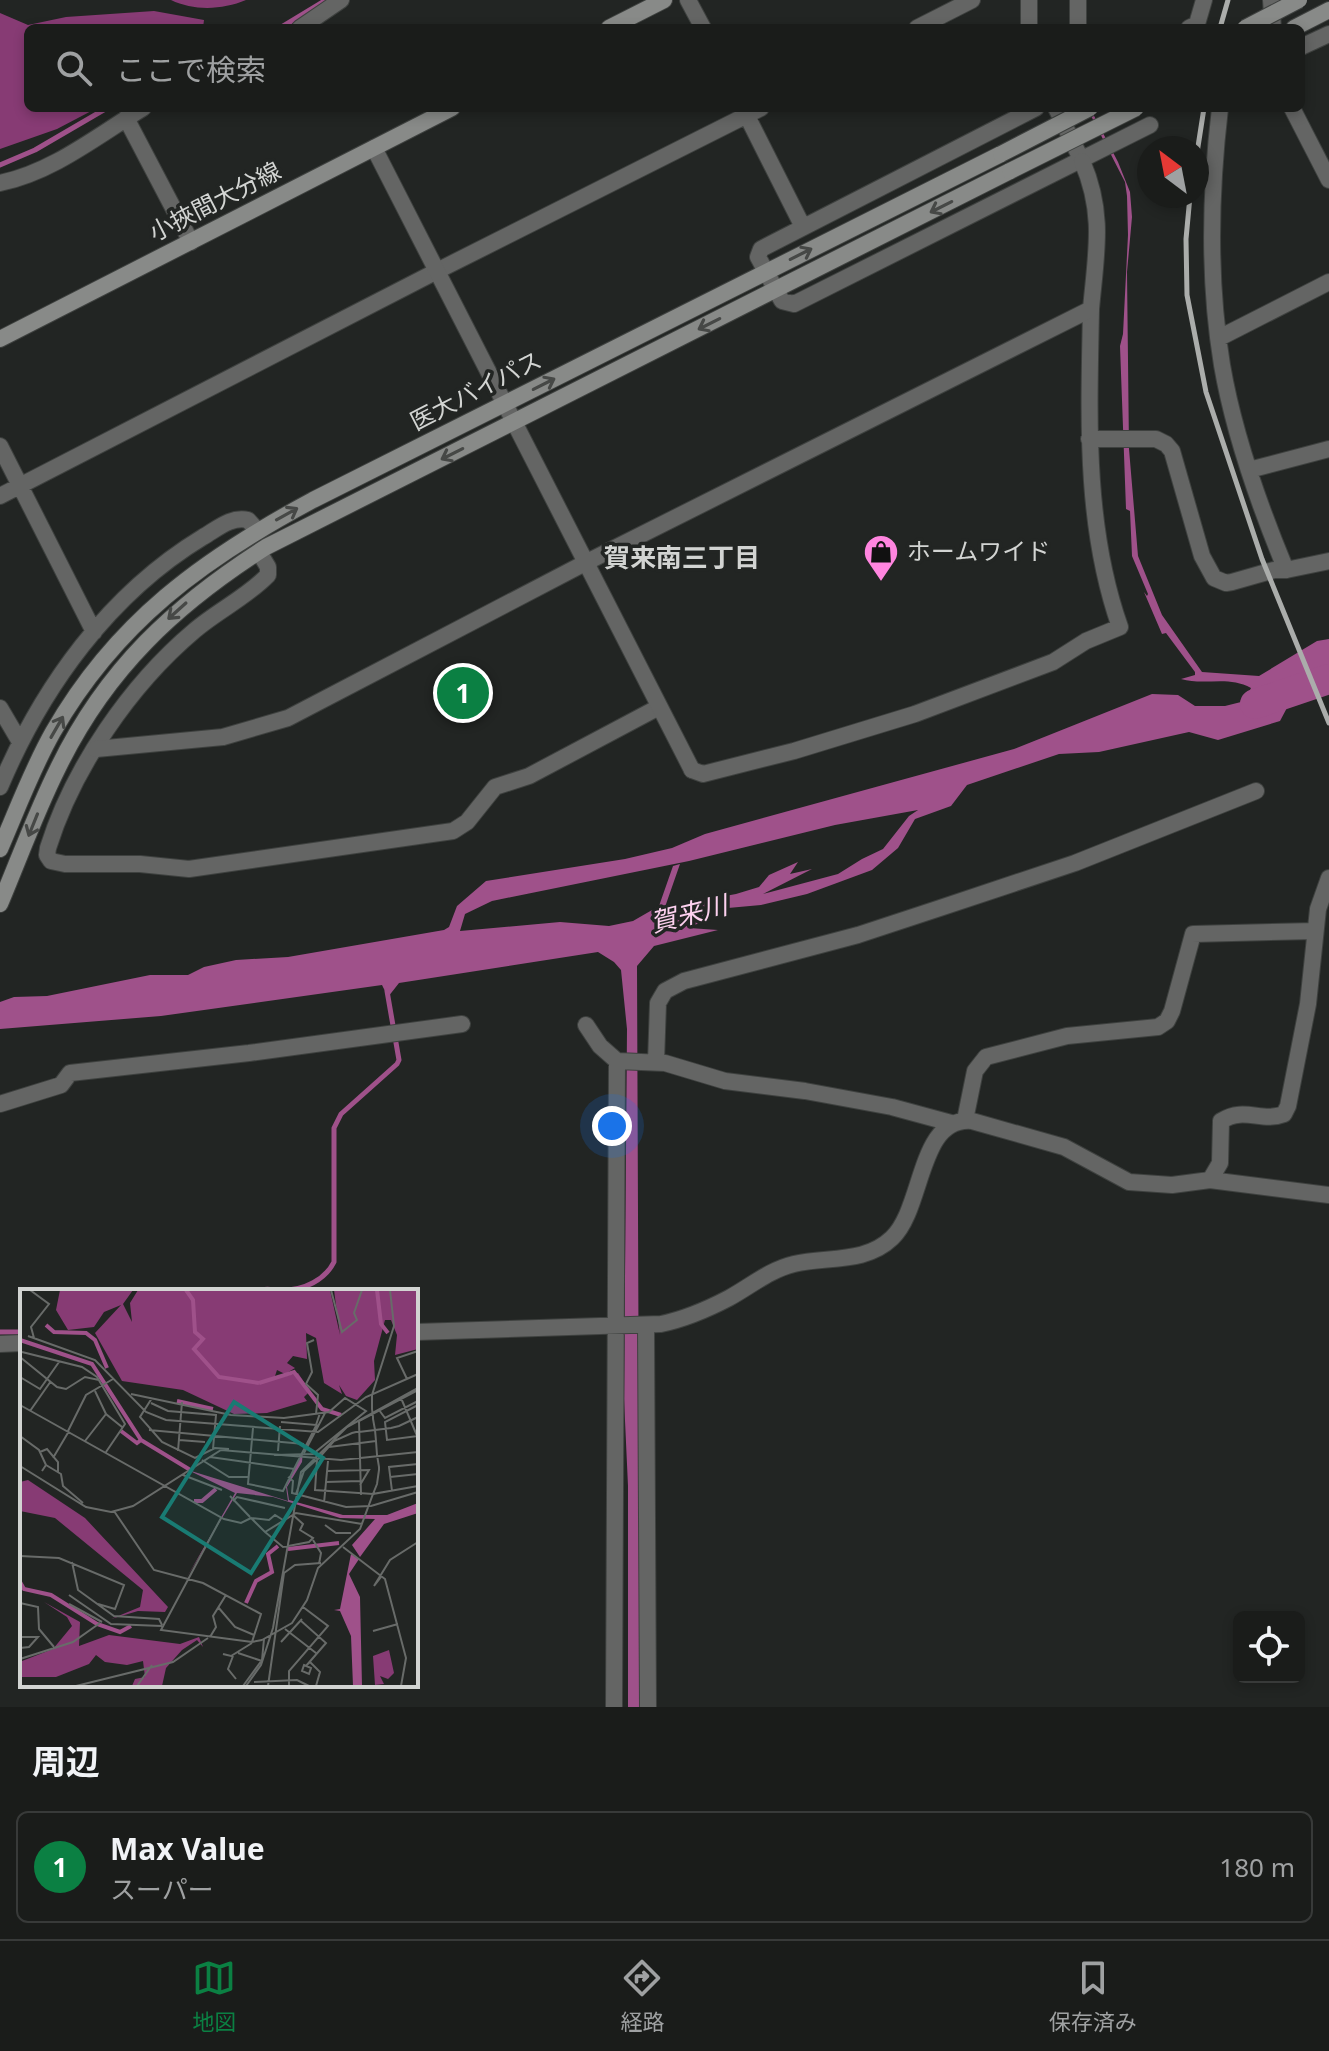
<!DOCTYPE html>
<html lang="ja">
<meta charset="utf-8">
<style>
body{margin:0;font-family:"Noto Sans","Noto Sans JP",sans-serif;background:#272927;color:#f1f3f6}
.controls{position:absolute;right:24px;bottom:24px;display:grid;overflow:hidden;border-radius:12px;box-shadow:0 4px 12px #0003}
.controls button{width:72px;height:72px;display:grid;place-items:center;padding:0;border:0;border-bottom:2px solid #383a39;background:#1a1c1a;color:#f1f3f6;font:40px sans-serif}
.compass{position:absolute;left:1137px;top:136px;width:72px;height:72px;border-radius:50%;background:#1a1c1a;box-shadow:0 4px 12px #0003;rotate:328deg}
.you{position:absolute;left:612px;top:1126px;width:28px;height:28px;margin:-20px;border:6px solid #fff;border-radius:50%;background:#1a73e8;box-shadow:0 0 0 12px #1a73e833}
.badge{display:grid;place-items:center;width:52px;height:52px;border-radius:50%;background:#0b8043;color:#fff;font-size:26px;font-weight:700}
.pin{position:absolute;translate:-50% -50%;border:4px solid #fff;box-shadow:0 2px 8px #0006}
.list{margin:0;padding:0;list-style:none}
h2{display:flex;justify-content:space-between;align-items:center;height:104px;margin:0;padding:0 32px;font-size:34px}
h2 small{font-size:26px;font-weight:400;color:#9fa1a2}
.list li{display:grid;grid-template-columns:52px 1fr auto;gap:24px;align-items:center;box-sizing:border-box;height:112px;margin:0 16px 16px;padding:0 16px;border:2px solid #383a39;border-radius:12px}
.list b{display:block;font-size:30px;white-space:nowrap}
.list p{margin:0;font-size:26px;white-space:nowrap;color:#9fa1a2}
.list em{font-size:26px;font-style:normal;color:#9fa1a2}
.icon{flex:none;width:44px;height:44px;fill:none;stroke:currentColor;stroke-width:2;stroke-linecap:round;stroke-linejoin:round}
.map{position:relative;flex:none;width:1329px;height:1707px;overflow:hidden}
.search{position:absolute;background:#1a1c1a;box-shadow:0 4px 12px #0003;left:24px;right:24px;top:24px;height:88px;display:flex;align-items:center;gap:20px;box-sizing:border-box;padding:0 28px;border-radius:12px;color:#9fa1a2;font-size:30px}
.sheet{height:232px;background:#1a1c1a}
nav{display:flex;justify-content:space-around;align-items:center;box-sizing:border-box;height:112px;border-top:2px solid #383a39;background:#1a1c1a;font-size:22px;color:#9fa1a2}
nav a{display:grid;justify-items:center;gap:4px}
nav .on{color:#0b8043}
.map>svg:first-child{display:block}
.forest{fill:#873b74}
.water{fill:#9f518a;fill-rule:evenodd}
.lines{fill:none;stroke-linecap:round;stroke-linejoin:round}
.stream{stroke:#9f518a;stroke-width:5}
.river{stroke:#9f518a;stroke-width:30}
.minor-casing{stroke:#3e413f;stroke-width:18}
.tertiary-casing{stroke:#3e413f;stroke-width:18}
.secondary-casing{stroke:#3e413f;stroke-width:18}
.minor{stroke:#646564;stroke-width:16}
.tertiary{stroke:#646564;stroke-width:16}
.secondary{stroke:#888a88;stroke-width:16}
.rail{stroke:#abadab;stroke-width:5}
.secondary-bridge-casing{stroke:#3e413f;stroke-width:18;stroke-linecap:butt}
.secondary-bridge{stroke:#888a88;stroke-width:16}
.oneway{stroke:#464846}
.labels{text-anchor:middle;stroke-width:7;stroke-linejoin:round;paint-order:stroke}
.street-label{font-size:24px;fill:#d2d4d2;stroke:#222523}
.poi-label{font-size:24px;fill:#d2d4d2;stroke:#222523;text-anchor:start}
.neighbourhood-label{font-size:26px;font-weight:bold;fill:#d2d4d2;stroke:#222523}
.water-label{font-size:26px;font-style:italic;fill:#fdd1ef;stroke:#222523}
.inset-river{fill:none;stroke:#9f518a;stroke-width:4}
.inset-road{fill:none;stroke:#686b69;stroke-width:2}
.view{fill:#197b73;fill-opacity:0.15;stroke:#197b73;stroke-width:4}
.inset-edge{fill:none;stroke:#d2d4d2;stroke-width:4}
</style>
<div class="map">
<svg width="1329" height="1707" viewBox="0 0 1329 1707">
<rect width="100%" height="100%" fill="#222523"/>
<!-- forest -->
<path class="forest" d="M171 0H246C222 10 194 11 171 0Z
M154 11 204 20 203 28H28V108H97L57 129 0 149V13L28 25 66 17Z"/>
<!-- water -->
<path class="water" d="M1087 108H1090L1118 162 1130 192 1132 217 1127 272 1129 449 1138 556 1162 615 1202 672 1259 676 1317 641 1329 639V665L1293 681 1289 704 1280 721 1218 740 1189 732 1099 752 1059 754 967 785 951 806 915 819 898 848 872 870 807 894 761 905 728 908 689 928 718 930 654 946 637 966 640 1707H628V1486L624 1399 627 1029 621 970 614 962 598 952 399 983 388 997 382 985 161 1016 0 1029V1002L14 997 47 996 150 975H188L204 967 236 960 288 957 444 930 449 927 457 906 486 881 625 859 672 848 705 834 1014 749 1152 694 1178 695 1195 706H1225L1245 701 1251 688C1228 675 1205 686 1181 679L1195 675V672L1166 633 1162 634 1144 592 1147 596 1148 594 1132 556 1130 511 1126 509 1120 346 1123 334 1128 235 1127 196 1125 182ZM918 810 909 816 883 849 862 859 838 874 763 894 812 869 790 874 798 862 769 875 759 887 736 894 665 907 680 864 673 866 659 906 633 921 609 926 560 922 460 931 465 914 492 901 689 861 835 825Z"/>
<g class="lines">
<!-- stream -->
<path class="stream" d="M280 28 326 0
M0 165 35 150 107 108
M257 1291C267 1287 274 1291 284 1290 304 1290 325 1280 334 1262V1128L341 1114 397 1064 399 1060 387 991
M0 1332H22"/>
<!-- river -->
<path class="river" d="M1255 704 1329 679"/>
<defs>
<path id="minor" d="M688 0 703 28
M300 28 341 0
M917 28 972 0
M1029 28V0
M1078 28V0
M1189 28 1197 24 1204 0
M1301 47 1329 34
M743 108 803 227
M1036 108 761 249 758 257 782 301 794 304 1150 125
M1056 108 1082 161
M1220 108C1210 193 1208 280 1222 365 1234 435 1259 505 1286 570
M126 118 191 242
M0 183C53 172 97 136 143 108
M1219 338 1329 282
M1089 439H1156L1166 444 1172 451 1202 556 1214 578 1226 583 1232 582 1274 570H1286L1329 561
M0 446 94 632
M1249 470 1329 449
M0 496 437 271 761 108
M259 552 268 567V575C247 597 217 611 194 631 130 685 73 768 48 848L47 855 51 861 65 864H140L189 869 453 831 467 822 495 787 529 776 659 707
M0 708 20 742
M692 770 703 774 794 751 915 714 1053 662 1086 641 1120 627C1084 525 1089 416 1091 309
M0 787C42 687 109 594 203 537 217 529 231 516 248 520L258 531
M586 1025 600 1046 617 1061 665 1063 725 1081 805 1091 892 1107 951 1123
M656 1062 658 1003 665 991 684 981 858 935 940 908 1075 863 1256 791
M0 1104 61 1085 70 1073 249 1053 462 1024
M965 1120 975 1071 986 1057 1067 1036 1158 1027 1167 1021 1172 1011 1193 934 1315 931
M1210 1180 1329 1195
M646 1325 648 1707
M416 1332 661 1324C685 1319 708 1309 729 1298 751 1286 769 1270 794 1264 827 1256 865 1264 892 1238 924 1208 918 1116 972 1121L1064 1147 1129 1182 1172 1185 1210 1180 1220 1163 1221 1121C1245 1106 1261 1123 1284 1114L1288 1106 1308 1004 1318 909 1329 878
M0 1344 22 1343
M614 1707 617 1061"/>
<path id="tertiary" d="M1271 0 1273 28
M1292 108 1329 180
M374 148 692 770
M96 749 223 737 288 718 585 563 1091 309C1096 253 1105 214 1082 161"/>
<path id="secondary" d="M609 28 664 0
M1294 28 1329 10
M0 339 452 108
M0 849C17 810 32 769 53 732 116 622 203 559 313 500L1001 154
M0 904C19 859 36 812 58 768 106 669 175 605 266 547L1010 171"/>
</defs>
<!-- minor casing -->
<use href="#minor" class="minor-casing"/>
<!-- tertiary casing -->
<use href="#tertiary" class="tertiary-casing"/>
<!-- secondary casing -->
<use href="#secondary" class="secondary-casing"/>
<!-- minor -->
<use href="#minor" class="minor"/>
<!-- tertiary -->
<use href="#tertiary" class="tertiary"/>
<!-- secondary -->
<use href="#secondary" class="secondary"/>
<!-- rail -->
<path class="rail" d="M1220 28 1228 0
M1197 153 1204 108
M1190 196 1186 239 1187 295 1206 392 1262 559 1329 723"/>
<defs>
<path id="secondary-bridge" d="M1245 28 1299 0
M1001 154 1090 108
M1010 171 1136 108"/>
</defs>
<!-- secondary-bridge casing -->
<use href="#secondary-bridge" class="secondary-bridge-casing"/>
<!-- secondary-bridge -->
<use href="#secondary-bridge" class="secondary-bridge"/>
</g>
<!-- one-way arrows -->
<defs><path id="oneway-shaft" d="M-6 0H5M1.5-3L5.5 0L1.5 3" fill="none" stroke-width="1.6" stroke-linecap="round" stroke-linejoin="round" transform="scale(2)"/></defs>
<g class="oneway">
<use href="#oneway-shaft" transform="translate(941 207) rotate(153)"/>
<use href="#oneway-shaft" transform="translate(801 254) rotate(-27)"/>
<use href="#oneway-shaft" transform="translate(709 324) rotate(153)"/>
<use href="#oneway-shaft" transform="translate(544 384) rotate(-27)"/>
<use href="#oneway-shaft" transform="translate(452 454) rotate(153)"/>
<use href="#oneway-shaft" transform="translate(287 514) rotate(-29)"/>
<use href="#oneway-shaft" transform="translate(177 611) rotate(138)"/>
<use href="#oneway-shaft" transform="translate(57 727) rotate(-60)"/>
<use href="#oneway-shaft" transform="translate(33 825) rotate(112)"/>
</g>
<!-- icons -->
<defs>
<symbol id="shop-pin" viewBox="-11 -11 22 30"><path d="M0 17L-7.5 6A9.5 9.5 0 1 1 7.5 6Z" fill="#ff85df" stroke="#222523"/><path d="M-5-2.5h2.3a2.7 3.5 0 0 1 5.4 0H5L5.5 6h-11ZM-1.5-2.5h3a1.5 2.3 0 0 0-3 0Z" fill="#111"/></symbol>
</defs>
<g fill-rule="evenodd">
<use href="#shop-pin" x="861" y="532" width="40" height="54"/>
</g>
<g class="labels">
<!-- street labels -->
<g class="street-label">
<text transform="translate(215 202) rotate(-27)" y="8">小挾間大分線</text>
<text transform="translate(476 391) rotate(-27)" y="8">医大バイパス</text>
</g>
<!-- poi labels -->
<g class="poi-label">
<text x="907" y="560">ホームワイド</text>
</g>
<!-- neighbourhood labels -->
<g class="neighbourhood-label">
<text x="682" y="567">賀来南三丁目</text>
</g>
<!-- water labels -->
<g class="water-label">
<text transform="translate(689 914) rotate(-14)" y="9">賀来川</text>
</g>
</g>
<!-- overview -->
<g transform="translate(20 1289)">
<rect width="398" height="398" fill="#222523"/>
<path d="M40 1H113L103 15 112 33 110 14 118 1H310L320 46 314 1H398V60L375 66 377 46 371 31H365L354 72 355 91 337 111 326 107 319 96 322 105 304 94 296 49 286 44 287 70 273 67 267 74 275 79 265 85 257 81 254 90 278 84 290 102 284 108 287 112 247 124 214 125 163 101 102 92 75 44 101 16 84 23 74 38 48 41 36 21ZM8 191 65 229 148 318 145 323 118 322 91 330 120 318 123 301 35 229 0 222V193ZM24 313 60 333 59 357 89 346 160 355 179 348 183 358 177 351 162 361 146 379 142 397H112L115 390 125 388 123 372 107 376 85 373 76 366 69 375 36 388H0L2 372 33 360 52 337 47 328ZM369 361 374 384 368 390 360 387 364 395 355 396 353 367Z" fill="#873b74"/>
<path d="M283 161 282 173 267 198 269 211 323 226H367L398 214V224L364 235 340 268 332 256 355 230 320 229 253 208 217 204 167 288 215 204 168 181 268 212 266 198ZM331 265 339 270 329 285 340 308 342 397H333L331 347 320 322 314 321 320 320Z" fill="#9f518a"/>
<path class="inset-river" d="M166 1 173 11 175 43 183 50 174 60 199 88 239 94M357 1 361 35 368 44M26 36 34 43 66 44 75 51 87 79M0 51 72 75 121 151 172 182M239 94 274 83 302 120 321 126M157 112 193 120M101 142 117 154 121 151M174 212H182L196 200M268 260 319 254M0 293 4 300 31 306 77 335 100 343 111 337M226 314 236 292 252 283 248 265 258 257"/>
<path class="inset-road" d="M10 1 29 15 11 38 14 49M311 1 322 43 337 31 334 24 342 1M370 1 374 37 352 106V120L353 128V130L355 141 356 152 357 166 359 178V181L357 195 353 205 295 201 297 171 314 152 332 144 336 143H339L371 139 379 137 398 128M8 47 75 71 126 123 146 131 298 143 346 108 398 85M294 51 287 54 292 83 286 95 298 106 296 125M2 63 62 78 77 88 105 135 86 163M0 68 37 98 46 100 65 88 79 91M0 88 20 100 39 73M387 90 377 69 398 62M75 102 86 125 102 138M111 105 211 126 264 129 309 123 325 109 346 122 293 165 254 166M132 109 120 128 142 153 175 169 195 159 209 160M381 109 398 149M131 114 148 122 196 126 193 160M0 116 204 230 221 234 231 229 245 243 276 224 342 235M398 116 365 133 367 151 398 147M359 121 365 129 398 112M10 122 31 92M261 133 296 136 300 124M233 139 228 195 263 202 274 180M129 141 284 155M48 142 66 106 93 90M0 147 19 161 26 176 22 182M159 151 185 153M65 152 86 125M309 158 356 152M158 162 162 113M258 162 260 137M20 163 27 160 38 173V183M284 164 305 124M190 168 274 180 297 135M33 169 49 142M182 171 209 188H228M26 176 41 185 43 197 63 214M0 177 66 218 91 223 113 217 201 161 321 171 398 163M307 182 349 181 340 196M163 186 202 201M268 188 273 192 272 204 326 218 351 217 398 203M370 188 398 185M306 193 340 192M372 202 369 178 398 175M276 205 284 182 296 171M341 206 339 132 398 101M210 207 230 228M213 212 217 208 265 219M304 214 308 172M94 222 134 281 183 294 241 325 232 353 242 351M201 229 141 341 232 353M231 229 249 231 255 226 263 231M305 236 316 244H331M245 243 263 258 289 253 293 249 280 241 283 235 273 226M293 251 301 264 299 275M323 258 365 290 386 369 381 397M0 267 39 269 104 296 95 320 78 315M52 273 58 301 94 327 139 330 142 336M361 288 354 297 370 271 398 253M49 306 91 335 142 337M0 314 18 318 19 340 34 358M49 315 82 333M198 318 215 338 234 346M280 331 306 354 286 377M265 340 296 364M353 342 378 335M0 348H18L9 358 0 359M190 348 196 338 193 327 206 306M242 351 272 334 287 311 298 279 340 240 353 205 398 197M261 353 282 330M218 364 242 372M203 365 211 367 232 354M213 367 208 380 216 390M0 370 53 353 80 334M289 372 300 383 296 397M284 376 291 379 289 385 282 382ZM234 393 277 391 289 397M56 397 153 373 188 349M117 397 132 376M223 397 242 371 244 350M226 397 241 376 253 339 281 183 327 138 398 99M248 397 264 284 275 276 301 274M269 397V382L308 337 283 318M356 397H381"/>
<path class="view" d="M214 113 303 169 231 284 142 228Z"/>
<rect width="398" height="398" class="inset-edge"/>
</g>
</svg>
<div class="controls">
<button><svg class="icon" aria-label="locate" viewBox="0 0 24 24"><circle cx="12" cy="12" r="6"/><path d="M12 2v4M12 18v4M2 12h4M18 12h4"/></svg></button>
</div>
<svg class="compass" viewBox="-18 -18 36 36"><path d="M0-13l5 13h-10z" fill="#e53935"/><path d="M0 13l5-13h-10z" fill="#9fa1a2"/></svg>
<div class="you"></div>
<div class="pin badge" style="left:463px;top:693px">1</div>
<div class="search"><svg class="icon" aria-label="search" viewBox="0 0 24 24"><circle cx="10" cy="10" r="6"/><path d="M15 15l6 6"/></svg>ここで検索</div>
</div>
<section class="sheet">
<h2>周辺<small></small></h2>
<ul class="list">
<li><span class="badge">1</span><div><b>Max Value</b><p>スーパー</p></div><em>180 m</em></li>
</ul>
</section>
<nav>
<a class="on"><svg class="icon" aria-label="map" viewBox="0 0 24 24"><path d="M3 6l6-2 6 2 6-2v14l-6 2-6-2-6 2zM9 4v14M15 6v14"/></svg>地図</a>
<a><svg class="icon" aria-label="directions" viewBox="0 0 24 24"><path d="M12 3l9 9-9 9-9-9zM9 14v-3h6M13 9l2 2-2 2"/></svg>経路</a>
<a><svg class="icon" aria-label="saved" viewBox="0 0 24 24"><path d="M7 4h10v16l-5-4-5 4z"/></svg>保存済み</a>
</nav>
